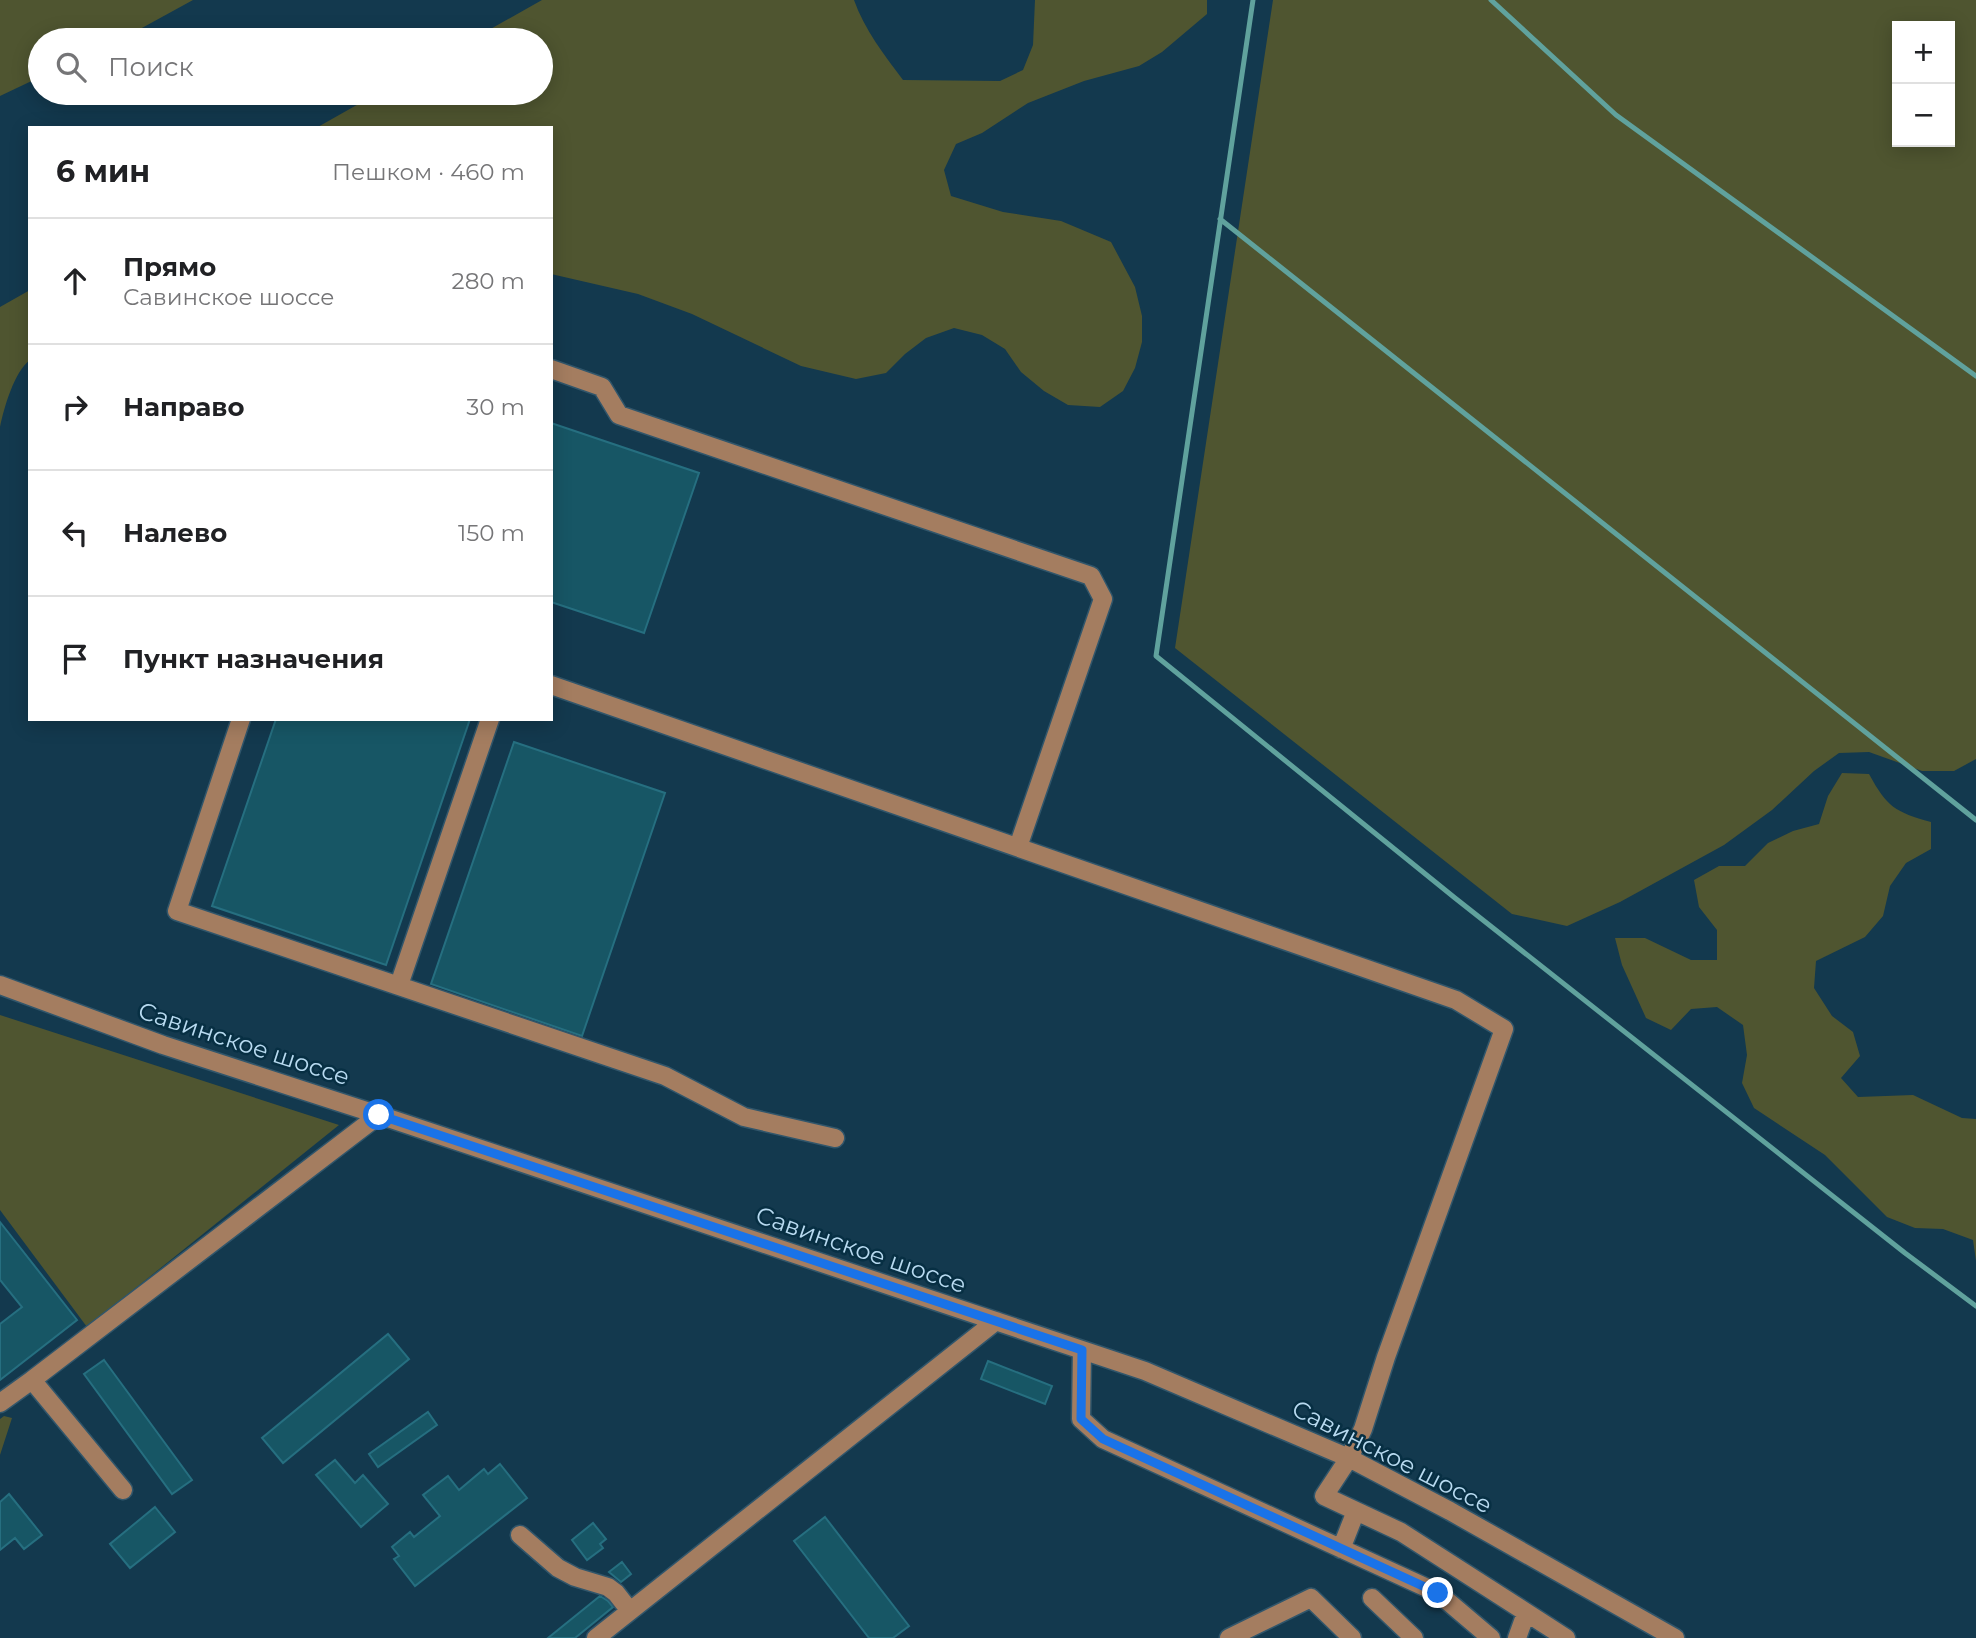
<!DOCTYPE html>
<html lang="ru">
<meta charset="utf-8">
<style>
body{margin:0;font-family:Montserrat,sans-serif;background:#f2f2f2;color:#202124}
.controls{position:absolute;right:21px;top:21px;display:grid;overflow:hidden;border-radius:0px;box-shadow:0 4px 18px #0003}
.controls button{width:63px;height:63px;display:grid;place-items:center;padding:0;border:0;border-bottom:2px solid #e0e0e0;background:#fff;color:#202124;font:35px sans-serif}
.stop{position:absolute;width:21px;height:21px;margin:-16px;border:5px solid #1a73e8;border-radius:50%;background:#fff}
.stop.end{background:#1a73e8;border-color:#fff;box-shadow:0 2px 7px #0008}
.list{margin:0;padding:0;list-style:none}
h2{display:flex;justify-content:space-between;align-items:center;height:91px;margin:0;padding:0 28px;font-size:30px}
h2 small{font-size:23px;font-weight:400;color:#757577}
.list li{display:grid;grid-template-columns:46px 1fr auto;gap:21px;align-items:center;box-sizing:border-box;height:126px;padding:0 28px;border-top:2px solid #e0e0e0}
.list b{display:block;font-size:26px;white-space:nowrap}
.list p{margin:0;font-size:23px;white-space:nowrap;color:#757577}
.list em{font-size:23px;font-style:normal;color:#757577}
.icon{flex:none;width:38px;height:38px;fill:none;stroke:currentColor;stroke-width:2;stroke-linecap:round;stroke-linejoin:round}
.map{position:relative;flex:none;width:1976px;height:1638px;overflow:hidden}
.search{position:absolute;background:#fff;box-shadow:0 4px 18px #0003;left:28px;top:28px;width:525px;height:77px;display:flex;align-items:center;gap:18px;box-sizing:border-box;padding:0 24px;border-radius:38px;color:#757577;font-size:26px}
.panel{position:absolute;background:#fff;box-shadow:0 4px 18px #0003;left:28px;top:126px;width:525px;height:595px;border-radius:0px}
.map>svg:first-child{display:block}
.green{fill:#4f5530;fill-rule:evenodd}
.lines{fill:none;stroke-linecap:round;stroke-linejoin:round}
.stream{stroke:#60a29d;stroke-width:5}
.building{fill:#175665;stroke:#266f80;stroke-width:2}
.minor-casing{stroke:#31566b;stroke-width:21}
.minor{stroke:#a47d60;stroke-width:18}
.route{stroke:#1a73e8;stroke-width:9}
.labels{text-anchor:middle;stroke-width:5;stroke-linejoin:round;paint-order:stroke}
.street-label{font-size:24px;fill:#b8daf0;stroke:#072f43}
</style>
<div class="map">
<svg width="1976" height="1638" viewBox="0 0 1976 1638">
<rect width="100%" height="100%" fill="#13394e"/>
<!-- green -->
<path class="green" d="M0 0H193L120 40H40V77L0 96Z
M542 0H854C864 29 885 56 903 80L1000 81 1023 70 1033 45 1035 0H1207V14L1162 52 1139 66 1084 81 1028 103 982 133 956 144 944 170 951 196 1003 212 1061 221 1111 242 1135 287 1142 316V342L1135 368 1123 391 1100 407 1068 405 1044 391 1021 372 1005 349 982 335 954 328 926 338 905 354 886 373 856 379 801 366 692 314 638 294 551 274V128H316L378 93H541V40H471Z
M1273 0H1976V759L1954 771H1922L1869 752 1839 753 1814 771 1772 810 1724 845 1620 902 1567 926 1512 914 1175 648ZM1897 26H1950V142H1897Z
M30 290V360C14 372 4 408 0 427V307Z
M1842 773 1869 774C1887 807 1895 812 1931 822V849L1906 863 1890 886 1883 916 1865 937 1816 961 1814 988 1832 1016 1853 1032 1860 1056 1841 1078 1858 1097 1913 1095 1962 1118 1976 1119V1261L1973 1240 1943 1229 1915 1228 1887 1217 1825 1155 1754 1108 1742 1083 1747 1055 1743 1025 1717 1007 1691 1009 1671 1030 1646 1018 1622 965 1615 938H1645L1691 960H1717V930L1699 907 1694 880 1719 866H1745L1768 843 1793 831 1819 824 1828 796Z
M0 1015 339 1125 87 1327 0 1210Z
M4 1416 12 1418 0 1455V1419Z"/>
<g class="lines">
<!-- stream -->
<path class="stream" d="M1253 0 1156 656 1455 898 1905 1253 1976 1306
M1491 0 1616 115 1976 376
M1220 219 1976 820"/>
</g>
<!-- building -->
<path class="building" d="M551 423 699 473 644 633 551 602Z
M276 719H470L386 965 212 906Z
M514 742 665 793 582 1036 431 984Z
M0 1222 77 1320 0 1380V1324L22 1307 0 1280Z
M388 1334 409 1359 283 1463 262 1438Z
M104 1360 192 1480 172 1494 84 1374Z
M988 1361 1052 1386 1045 1404 981 1379Z
M428 1412 437 1425 378 1467 369 1454Z
M335 1460 355 1483 363 1475 388 1504 361 1527 316 1475Z
M500 1464 527 1498 415 1586 394 1559 399 1556 392 1547 410 1532 414 1537 440 1516 423 1495 448 1476 459 1490 484 1469 488 1474Z
M9 1494 42 1535 24 1549 15 1538 0 1550V1502Z
M155 1507 175 1532 130 1568 110 1544Z
M825 1517 909 1626 893 1638H869L794 1541Z
M593 1523 606 1539 600 1544 603 1548 587 1560 572 1540Z
M622 1562 631 1574 621 1582 609 1572Z
M600 1596 608 1601 613 1607 575 1638H548Z"/>
<g class="lines">
<defs>
<path id="minor" d="M551 369 602 387 619 415 1091 576 1103 599 1018 847
M551 685 1456 1000 1504 1029 1386 1357 1363 1429 1349 1458 1324 1496 1356 1511 1341 1549
M241 719 177 911 665 1076 744 1117 835 1138
M0 985 163 1045 379 1115 1145 1371 1349 1458 1450 1511 1675 1638
M399 985 490 719
M1082 1350 1081 1419 1103 1439 1438 1593 1491 1638
M32 1380 123 1490
M0 1403 32 1380 379 1115
M1356 1511 1401 1532 1566 1638
M520 1535 558 1568 575 1577 608 1587 616 1593 630 1611
M1372 1598 1414 1638
M596 1638 996 1321
M1229 1638 1311 1598 1352 1638
M1517 1638 1526 1613"/>
</defs>
<!-- minor casing -->
<use href="#minor" class="minor-casing"/>
<!-- minor -->
<use href="#minor" class="minor"/>
</g>
<g class="lines">
<!-- route -->
<path class="route" d="M379 1115 1082 1350 1081 1419 1103 1439 1438 1593"/>
</g>
<g class="labels">
<!-- street labels -->
<g class="street-label">
<text transform="translate(244 1044) rotate(18)" y="8">Савинское шоссе</text>
<text transform="translate(861 1250) rotate(19)" y="8">Савинское шоссе</text>
<text transform="translate(1392 1457) rotate(27)" y="8">Савинское шоссе</text>
</g>
</g>
</svg>
<div class="controls">
<button>+</button>
<button>−</button>
</div>
<div class="stop" style="left:379px;top:1115px"></div>
<div class="stop end" style="left:1438px;top:1593px"></div>
<div class="search"><svg class="icon" aria-label="search" viewBox="0 0 24 24"><circle cx="10" cy="10" r="6"/><path d="M15 15l6 6"/></svg>Поиск</div>
<section class="panel">
<h2>6 мин<small>Пешком · 460 m</small></h2>
<ul class="list">
<li><svg class="icon" aria-label="ahead" viewBox="0 0 24 24"><path d="M12 20V5M6 11l6-6 6 6"/></svg><div><b>Прямо</b><p>Савинское шоссе</p></div><em>280 m</em></li>
<li><svg class="icon" aria-label="right" viewBox="0 0 24 24"><path d="M7 20v-9h11M14 6l5 5-5 5"/></svg><div><b>Направо</b></div><em>30 m</em></li>
<li><svg class="icon" aria-label="left" viewBox="0 0 24 24"><path d="M17 20v-9H6M10 6l-5 5 5 5"/></svg><div><b>Налево</b></div><em>150 m</em></li>
<li><svg class="icon" aria-label="arrive" viewBox="0 0 24 24"><path d="M6 21V4h12l-3 4 3 4H6"/></svg><div><b>Пункт назначения</b></div></li>
</ul>
</section>
</div>
